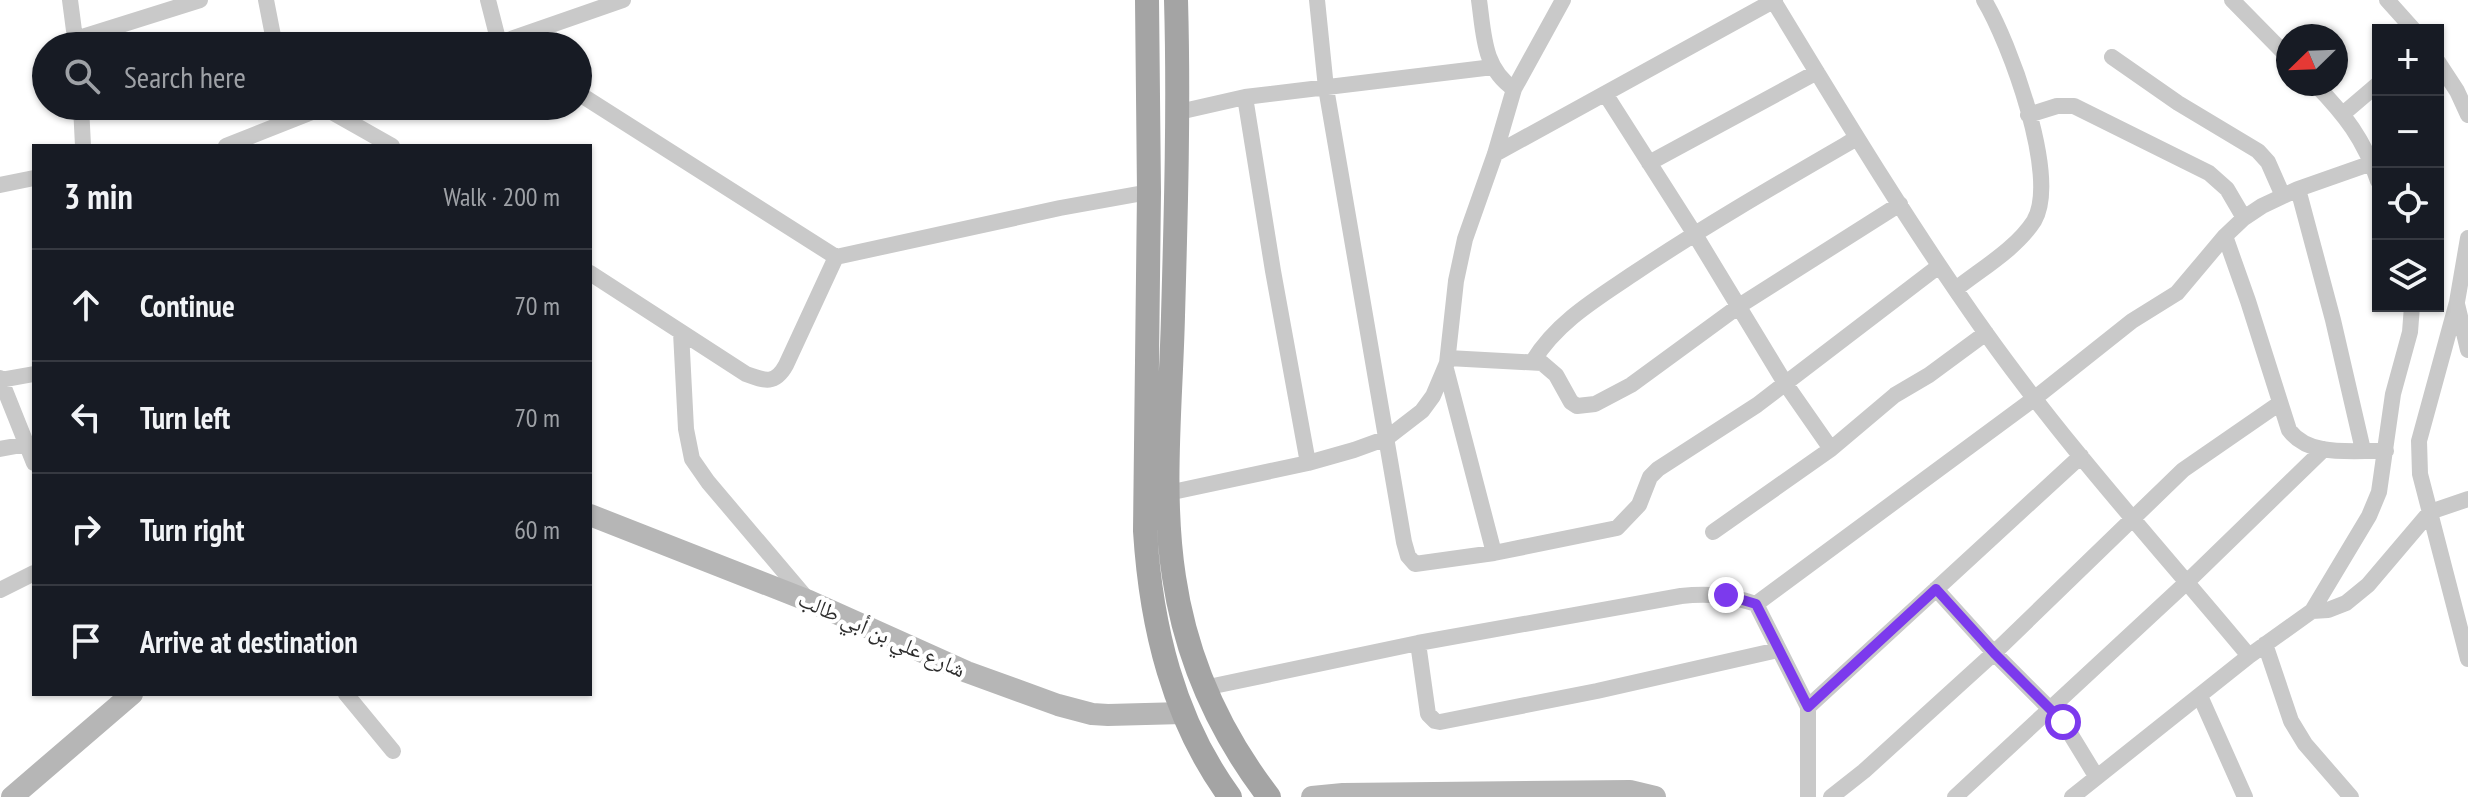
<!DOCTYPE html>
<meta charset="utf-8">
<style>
body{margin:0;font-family:"PT Sans Narrow","Noto Naskh Arabic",sans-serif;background:#20242c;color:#f1f3f6}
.controls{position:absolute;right:24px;top:24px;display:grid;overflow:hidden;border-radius:0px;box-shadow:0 2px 6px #0004}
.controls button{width:72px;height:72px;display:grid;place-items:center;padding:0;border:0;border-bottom:2px solid #363941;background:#171b24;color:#f1f3f6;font:40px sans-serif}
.compass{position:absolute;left:2276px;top:24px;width:72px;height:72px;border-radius:50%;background:#171b24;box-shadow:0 2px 6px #0004;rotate:247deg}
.stop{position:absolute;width:24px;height:24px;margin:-18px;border:6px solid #7c3aed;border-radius:50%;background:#fff}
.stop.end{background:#7c3aed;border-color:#fff;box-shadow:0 2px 8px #0008}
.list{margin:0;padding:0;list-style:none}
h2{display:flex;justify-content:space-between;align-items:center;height:104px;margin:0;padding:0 32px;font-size:34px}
h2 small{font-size:26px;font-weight:400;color:#9ea1a6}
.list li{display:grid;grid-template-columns:52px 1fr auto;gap:24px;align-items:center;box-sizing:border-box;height:112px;padding:0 32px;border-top:2px solid #363941}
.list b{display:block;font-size:30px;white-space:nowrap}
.list em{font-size:26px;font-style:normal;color:#9ea1a6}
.icon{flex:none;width:44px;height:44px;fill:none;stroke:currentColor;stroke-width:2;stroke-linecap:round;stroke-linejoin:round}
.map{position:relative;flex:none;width:2468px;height:797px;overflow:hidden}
.search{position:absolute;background:#171b24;box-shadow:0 2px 6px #0004;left:32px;top:32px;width:560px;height:88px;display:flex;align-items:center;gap:20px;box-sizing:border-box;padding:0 28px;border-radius:44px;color:#9ea1a6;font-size:30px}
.panel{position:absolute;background:#171b24;box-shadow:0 2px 6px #0004;left:32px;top:144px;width:560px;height:552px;border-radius:0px}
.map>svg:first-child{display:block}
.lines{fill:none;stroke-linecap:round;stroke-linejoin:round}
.street{stroke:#c9c9c9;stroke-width:16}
.secondary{stroke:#b6b6b6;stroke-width:22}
.primary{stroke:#a4a4a4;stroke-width:24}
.route{stroke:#7c3aed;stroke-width:10}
.labels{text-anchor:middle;stroke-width:8;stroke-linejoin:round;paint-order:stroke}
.street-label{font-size:22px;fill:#2c2c2c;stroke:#fff}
</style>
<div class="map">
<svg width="2468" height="797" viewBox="0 0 2468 797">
<rect width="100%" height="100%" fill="#fff"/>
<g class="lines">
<!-- street -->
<path class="street" d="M70 0 76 46
M266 0 275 46
M488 0 499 43 504 46
M1317 0 1326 88 1404 542 1408 556 1415 564 1494 553 1617 528 1639 505 1650 477 1658 469 1757 405 1939 266
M1479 0C1484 35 1483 68 1514 89
M1773 0C1841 112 1909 225 1985 332 2066 446 2160 549 2249 656
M2232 0 2288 57
M2387 0 2414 30
M76 39 200 0
M491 46 623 0
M2112 57 2178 103 2258 151 2268 162 2283 196
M2438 62 2457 91 2468 115
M2315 84C2345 115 2364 139 2378 181
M578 93 836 257 1060 208 1149 192
M1606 95 1694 233 1785 383 1831 449
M1245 97 1493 67
M81 106 83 146
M323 107 392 146
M1179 112 1245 97 1273 271 1308 463
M2344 113 2378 84
M2028 115 2057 106H2074L2209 173 2227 189 2244 218
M226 146 327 106
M1495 154 1775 0
M1649 163 1817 72
M0 185 34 178
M2298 189 2333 320 2363 450
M2225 236 2248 301 2289 430C2310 458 2353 450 2386 451
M2468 238 2457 302 2419 441 2420 474 2468 659
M590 273 746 374C765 381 775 385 786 365L836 257
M1956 289C1981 269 2016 249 2034 221 2060 178 2009 41 1984 0
M2457 304 2468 350
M681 332 686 429 692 459 708 482 808 600
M1448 358 1542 363 1556 375 1571 402 1577 406 1595 404 1631 385 1739 306 1900 204
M1533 361C1557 322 1596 299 1633 274 1706 225 1781 182 1857 138
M1446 369 1494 553
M0 378 34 463
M1 380 34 374
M0 449 27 444
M1168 493 1308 463 1354 450 1387 438 1422 411 1433 396 1447 363 1456 281 1465 239 1495 154 1514 89 1563 0
M1713 532 1831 449 1895 395 1929 375 1986 333
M1936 589 1994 653 2063 722 2096 776
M0 590 34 573
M2312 611 2328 610 2346 603 2368 585 2430 512 2468 499
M1418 643 1428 714 1435 721 1440 722 1597 691 1778 650
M2265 644 2291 721 2305 744 2351 797
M1204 688 1418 643 1681 596C1708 593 1729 595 1756 604
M346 694 393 751
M2200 696 2245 797
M1808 707 1756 604 2035 398 2132 321 2177 293 2225 236 2244 218 2262 206 2298 189 2372 163
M1808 797V707L2081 456
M1831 797 1864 771 1994 653 2183 470 2280 403
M1955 797 2187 582 2324 449
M2072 797 2249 656 2312 611 2369 516 2379 492 2393 394 2410 332 2412 306"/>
<!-- secondary -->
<path class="secondary" d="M590 515 809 601 967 672 1058 705 1092 714 1108 715 1183 713
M12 797 132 694
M1312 797 1343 794 1630 791 1655 797"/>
<!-- primary -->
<path class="primary" d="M1147 0 1149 192 1145 531C1151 626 1173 719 1230 797
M1176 0C1179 105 1176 210 1173 316 1171 400 1161 493 1174 577 1186 658 1219 732 1269 797"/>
</g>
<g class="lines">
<!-- route -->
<path class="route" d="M1726 595 1756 604 1808 707 1936 589 1994 653 2063 722"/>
</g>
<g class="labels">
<!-- street labels -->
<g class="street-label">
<text transform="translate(882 634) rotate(24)" y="8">شارع علي بن أبي طالب</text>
</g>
</g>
</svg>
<div class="controls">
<button>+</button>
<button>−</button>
<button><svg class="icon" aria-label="locate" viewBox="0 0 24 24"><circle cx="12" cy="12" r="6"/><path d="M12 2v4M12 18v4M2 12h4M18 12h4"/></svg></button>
<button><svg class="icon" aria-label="layers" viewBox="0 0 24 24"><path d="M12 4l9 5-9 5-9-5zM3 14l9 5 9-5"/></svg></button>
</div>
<svg class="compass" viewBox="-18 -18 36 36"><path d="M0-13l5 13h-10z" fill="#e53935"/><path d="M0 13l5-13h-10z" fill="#9ea1a6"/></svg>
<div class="stop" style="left:2063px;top:722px"></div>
<div class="stop end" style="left:1726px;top:595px"></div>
<div class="search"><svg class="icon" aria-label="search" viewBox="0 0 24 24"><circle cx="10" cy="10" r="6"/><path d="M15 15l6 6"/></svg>Search here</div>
<section class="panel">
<h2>3 min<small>Walk · 200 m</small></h2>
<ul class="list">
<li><svg class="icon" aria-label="ahead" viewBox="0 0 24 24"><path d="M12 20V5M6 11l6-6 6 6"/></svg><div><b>Continue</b></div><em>70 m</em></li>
<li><svg class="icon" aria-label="left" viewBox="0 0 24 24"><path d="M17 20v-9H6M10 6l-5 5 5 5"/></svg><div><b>Turn left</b></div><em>70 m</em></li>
<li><svg class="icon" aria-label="right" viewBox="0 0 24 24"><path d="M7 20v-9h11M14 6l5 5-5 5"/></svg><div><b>Turn right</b></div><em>60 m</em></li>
<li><svg class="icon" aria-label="arrive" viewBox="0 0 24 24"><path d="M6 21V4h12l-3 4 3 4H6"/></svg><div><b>Arrive at destination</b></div></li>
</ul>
</section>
</div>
